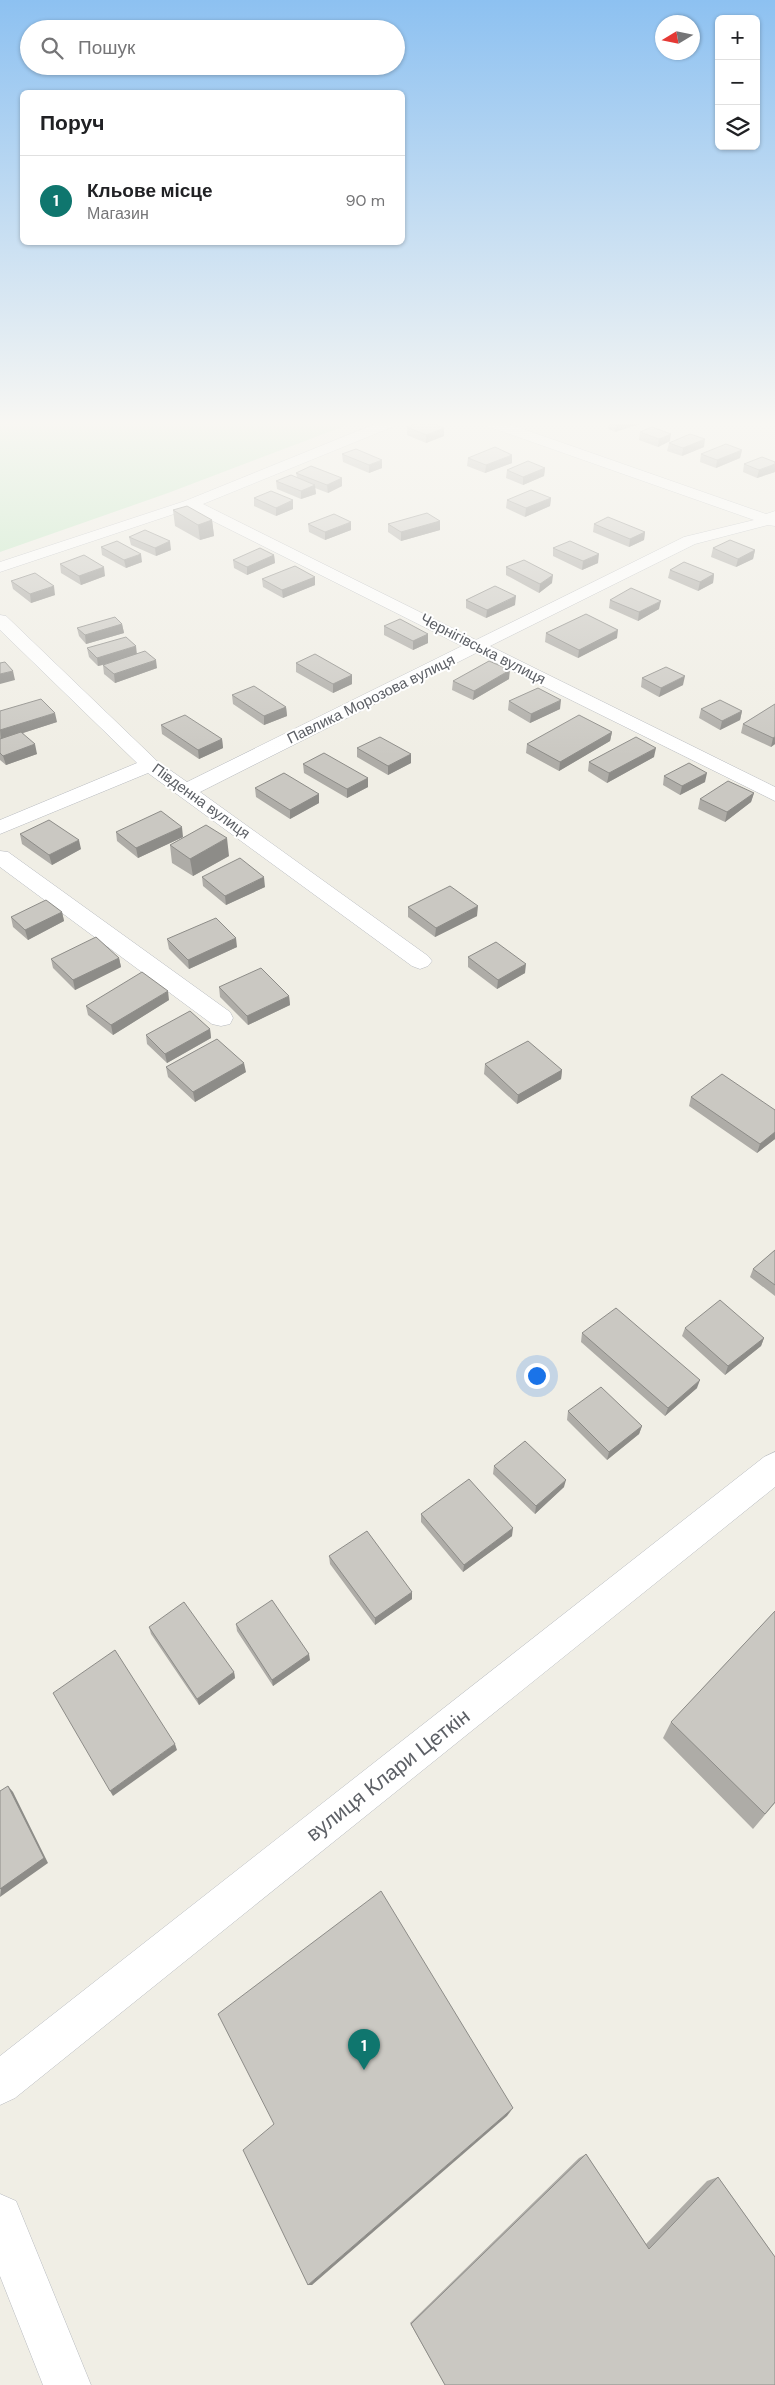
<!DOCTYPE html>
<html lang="uk">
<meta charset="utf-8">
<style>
body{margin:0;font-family:"DM Sans",sans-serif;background:#f2f2f2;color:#202124}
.controls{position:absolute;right:15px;top:15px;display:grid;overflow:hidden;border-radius:8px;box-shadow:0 1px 4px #0004}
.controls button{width:45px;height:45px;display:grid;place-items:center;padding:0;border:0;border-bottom:1px solid #e0e0e0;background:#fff;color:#202124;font:25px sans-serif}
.compass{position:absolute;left:655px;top:15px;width:45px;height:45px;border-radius:50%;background:#fff;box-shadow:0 1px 4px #0004;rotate:260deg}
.you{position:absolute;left:536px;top:1375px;width:18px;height:18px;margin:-12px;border:4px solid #fff;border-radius:50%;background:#1a73e8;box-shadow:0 0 0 8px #1a73e833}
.badge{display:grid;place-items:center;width:32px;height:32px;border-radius:50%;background:#0f766e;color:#fff;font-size:16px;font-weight:700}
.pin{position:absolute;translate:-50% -41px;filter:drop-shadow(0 1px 2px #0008)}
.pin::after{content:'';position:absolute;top:26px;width:18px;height:15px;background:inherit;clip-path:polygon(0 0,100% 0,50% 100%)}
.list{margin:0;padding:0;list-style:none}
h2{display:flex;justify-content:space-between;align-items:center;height:65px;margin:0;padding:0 20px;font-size:21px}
h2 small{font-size:16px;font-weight:400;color:#757577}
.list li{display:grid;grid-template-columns:32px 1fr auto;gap:15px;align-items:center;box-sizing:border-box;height:90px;padding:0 20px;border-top:1px solid #e0e0e0}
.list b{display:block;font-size:19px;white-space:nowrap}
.list p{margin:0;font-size:16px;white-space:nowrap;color:#757577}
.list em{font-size:16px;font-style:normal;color:#757577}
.icon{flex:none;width:28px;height:28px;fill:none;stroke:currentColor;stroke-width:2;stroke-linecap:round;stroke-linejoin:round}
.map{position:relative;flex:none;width:775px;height:2385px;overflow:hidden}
.search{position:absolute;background:#fff;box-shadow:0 1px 4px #0004;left:20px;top:20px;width:385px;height:55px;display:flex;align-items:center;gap:12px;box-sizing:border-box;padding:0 18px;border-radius:28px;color:#757577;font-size:19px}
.panel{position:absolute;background:#fff;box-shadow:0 1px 4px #0004;left:20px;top:90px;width:385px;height:155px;border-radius:8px}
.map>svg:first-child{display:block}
.green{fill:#c1e8c3}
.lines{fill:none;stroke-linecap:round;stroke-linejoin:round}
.minor-casing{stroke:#b7babf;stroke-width:1}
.tertiary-casing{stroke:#b7babf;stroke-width:1}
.minor{fill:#fff;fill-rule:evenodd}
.tertiary{fill:#fff;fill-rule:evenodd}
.wall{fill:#aeaca7}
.shaded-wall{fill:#8d8c88}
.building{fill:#cac8c2;stroke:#8d8c88}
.labels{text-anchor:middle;stroke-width:4;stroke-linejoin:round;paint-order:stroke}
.far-street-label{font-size:15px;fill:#5d6066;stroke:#fff}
.near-street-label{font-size:21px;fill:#5d6066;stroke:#fff}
</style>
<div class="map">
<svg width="775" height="2385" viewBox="0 0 775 2385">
<rect width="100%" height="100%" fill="#f0eee5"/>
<!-- green -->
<path class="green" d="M0 422H355L168 493 0 552Z"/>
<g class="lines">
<defs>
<path id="minor" d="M380 422H399L397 425 203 504 476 640 684 537 754 520 484 425 482 422H503L766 514 775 511V526L768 525 695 544 490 646 775 787V801L476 653 200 792 428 956 432 961 428 966 420 969 412 966 148 773 0 834V820L137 763 0 630V615L6 616 157 761 187 782 462 646 189 509 0 572V562L185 501Z
M0 851 8 852 230 1012 233 1018 230 1024 221 1026 212 1024 0 867Z
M775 1452V1487L15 2098 0 2105V2056L764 1457Z"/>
<path id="tertiary" d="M0 2194 16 2201 91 2385H43L0 2276Z"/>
</defs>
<!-- minor casing -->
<use href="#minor" class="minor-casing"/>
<!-- tertiary casing -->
<use href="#tertiary" class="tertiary-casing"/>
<!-- minor -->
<use href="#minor" class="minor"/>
<!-- tertiary -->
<use href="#tertiary" class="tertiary"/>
</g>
<!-- wall -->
<path class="wall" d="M609 422H641L640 424 615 432 608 429Z
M407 427 444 436 426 443 407 435Z
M640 432 670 441 658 447 639 440Z
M669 443 704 447 682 456 667 451Z
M742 450 740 458 716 468 700 462 701 454Z
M342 454 382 468 369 473 343 462Z
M468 458 512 463 485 473 467 466Z
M775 462V472L757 478 743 472 744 464Z
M545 468 544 476 523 485 506 478 507 470Z
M296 473 342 478V486L328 493 315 488 316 494 301 499 277 489 276 481 297 477Z
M254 498 293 500V509L276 516 254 506Z
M551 498 550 506 525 517 506 508 507 500Z
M173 510 212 520 214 536 200 540 175 526Z
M440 521V530L401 541 388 532V524Z
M308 524 351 530 325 540 309 532Z
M594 524 645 532 644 540 629 547 593 532Z
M129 537 171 550 156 556 131 545Z
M101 547 142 562 126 568 102 555Z
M553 548 598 563 582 570 553 556Z
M713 548 755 550 753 559 736 567 711 557Z
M274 555 275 563 247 575 234 568 233 560Z
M60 564 105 576 81 585 61 573Z
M506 567 552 583 539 593 506 575Z
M670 570 714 574 713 583 698 591 668 578Z
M315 577V585L283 598 263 587 262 579Z
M11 581 55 595 31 603 13 589Z
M466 600 515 605 486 618 466 608Z
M610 600 659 609 638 621 609 608Z
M122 624 124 633 86 644 79 636 77 628Z
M384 626 428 634V643L413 650 384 635Z
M546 633 617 638 578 658 545 642Z
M87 648 137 653 157 668 115 683 104 674 103 665 98 666 89 657Z
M296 663 352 675V684L333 693 296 672Z
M642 678 683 685 659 697 641 687Z
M509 679 473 700 452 690 453 681Z
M232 695 286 707 287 716 264 725 233 704Z
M509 701 560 709 530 723 508 710Z
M775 704V744L771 747 741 733 743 724Z
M701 709 742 711 740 720 720 730 699 718Z
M0 711 57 722 23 733 37 754 6 765 0 760Z
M161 725 222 739 223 748 199 759 162 734Z
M612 732 610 741 559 771 526 753 527 744Z
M357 748 411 763 388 775 357 757Z
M654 757 607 783 588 771 589 762Z
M303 764 368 787 347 798 304 773Z
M664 776 705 782 680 795 663 785Z
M255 788 319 794V803L290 819 256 797Z
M754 793 751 802 725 822 698 809 700 799Z
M116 832 183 837 138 858 117 841Z
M20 834 81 849 52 865 22 844Z
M170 845 229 856 193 876 172 863Z
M202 877 265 887 226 905 203 886Z
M408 907 477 916 435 937 408 917Z
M62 912 64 921 28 940 13 927 11 917Z
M167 939 237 947 189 969 169 949Z
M468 957 525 973 497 989 468 967Z
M119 958 121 967 75 990 53 968 51 959Z
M219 987 289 996 290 1005 248 1025 220 997Z
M169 1000 113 1035 88 1015 86 1006Z
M210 1029 211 1038 167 1063 147 1044 146 1035Z
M485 1064 562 1070 561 1079 517 1104 484 1074Z
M166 1067 246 1072 195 1102 168 1077Z
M691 1097 775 1110V1139L757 1153 689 1106Z
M775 1250V1296L750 1277 753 1269Z
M685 1328 764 1338 761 1346 725 1375 682 1336Z
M582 1333 697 1388 665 1416 581 1342Z
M568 1411 642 1426 639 1434 607 1460 567 1420Z
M494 1466 564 1487 535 1514 493 1474Z
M421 1514 512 1536 463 1572 421 1522Z
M329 1556 412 1599 375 1625 330 1564Z
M775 1611V1803L753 1829 663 1738 671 1722Z
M236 1624 310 1660 273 1686 237 1631Z
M149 1627 234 1672 235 1678 199 1705 151 1634Z
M586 2154 646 2244 707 2181 718 2177 775 2257 445 2385 410 2323 579 2158Z"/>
<!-- shaded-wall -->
<path class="shaded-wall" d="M623 422H641L640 424 615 432 616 424Z
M444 428V436L426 443V435Z
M671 434 670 441 658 447 659 439Z
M705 439 704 447 682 456 683 448Z
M742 450 740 458 716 468 717 460Z
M512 455V463L485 473 486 465Z
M382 460V468L369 473V465Z
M775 464V472L757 478 759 470Z
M545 468 544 476 523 485V477Z
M342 478V486L328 493 327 485Z
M315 485 316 494 301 499V491Z
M551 498 550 506 525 517 526 508Z
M293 500V509L276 516V508Z
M212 520 214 536 200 540 198 525Z
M440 521V530L401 541V532Z
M351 522V530L325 540V532Z
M645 532 644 540 629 547 630 539Z
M170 541 171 550 156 556 155 548Z
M755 550 753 559 736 567 738 559Z
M141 554 142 562 126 568 124 560Z
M599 554 598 563 582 570 583 561Z
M274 555 275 563 247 575V567Z
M104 567 105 576 81 585 79 576Z
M714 574 713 583 698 591 700 582Z
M553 575 552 583 539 593 540 584Z
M315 577V585L283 598 282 590Z
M54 586 55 595 31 603 30 594Z
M516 596 515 605 486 618 487 610Z
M661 601 659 609 638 621 639 612Z
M122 624 124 633 86 644 85 635Z
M618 630 617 638 578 658 579 650Z
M428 634V643L413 650V641Z
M136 646 137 655 98 666 97 658Z
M156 660 157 668 115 683 114 674Z
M510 670 509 679 473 700 474 691Z
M13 671 15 680 0 684V674Z
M352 675V684L333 693V684Z
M685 676 683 685 659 697 661 688Z
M561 700 560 709 530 723 531 714Z
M286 707 287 716 264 725V716Z
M742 711 740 720 720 730 722 721Z
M55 713 57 722 1 740 0 730Z
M612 732 610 741 559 771 560 762Z
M775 737V744L771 747 773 738Z
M222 739 223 748 199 759 198 750Z
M35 744 37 754 6 765 3 756Z
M656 748 654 757 607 783 609 773Z
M411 754V763L388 775V766Z
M707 773 705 782 680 795 682 786Z
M368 778V787L347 798V789Z
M754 793 751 802 725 822 727 812Z
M319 794V803L290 819V810Z
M182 827 183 837 138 858 136 848Z
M227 838 229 856 193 876 190 859Z
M79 840 81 849 52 865 49 855Z
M264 877 265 887 226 905 225 896Z
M478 906 477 916 435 937 436 928Z
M62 912 64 921 28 940 25 930Z
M236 938 237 947 189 969 188 960Z
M119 958 121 967 75 990 73 980Z
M526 964 525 973 497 989 498 980Z
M168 991 169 1000 113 1035 111 1025Z
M289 996 290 1005 248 1025 247 1016Z
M210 1029 211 1038 167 1063 165 1054Z
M244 1063 246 1072 195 1102 193 1092Z
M562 1070 561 1079 517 1104 518 1095Z
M775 1132V1139L757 1153 760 1144Z
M764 1338 761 1346 725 1375 728 1366Z
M700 1380 697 1388 665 1416 668 1408Z
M642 1426 639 1434 607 1460 609 1452Z
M566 1480 564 1487 535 1514 536 1506Z
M513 1528 512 1536 463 1572 464 1565Z
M412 1592V1599L375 1625V1618Z
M309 1654 310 1660 273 1686 272 1680Z
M234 1672 235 1678 199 1705 197 1699Z
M175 1744 177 1750 113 1796 110 1791Z
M8 1786 13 1792 48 1863 0 1897Z
M513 2108 507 2116 312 2285H308Z"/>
<!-- building -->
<path class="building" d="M421 422H429L444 428 426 435 407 427Z
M611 422H623L616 424Z
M652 427 671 434 659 439 640 432Z
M690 434 705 439 683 448 669 443Z
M726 444 742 450 717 460 701 454Z
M495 447 512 455 486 465 468 458Z
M356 449 382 460 369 465 342 454Z
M762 457 775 462V464L759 470 744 464Z
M528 461 545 468 523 477 507 470Z
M311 466 342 478 327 485 296 473Z
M291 475 315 485 301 491 276 481Z
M531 490 551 498 526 508 507 500Z
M271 491 293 500 276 508 254 498Z
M187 506 212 520 198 525 173 510Z
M427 513 440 521 401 532 388 524Z
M334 514 351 522 325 532 308 524Z
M608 517 645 532 630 539 594 524Z
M145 530 170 541 155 548 129 537Z
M730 540 755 550 738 559 713 548Z
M117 541 141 554 124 560 101 547Z
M570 541 599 554 583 561 553 548Z
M260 548 274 555 247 567 233 560Z
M84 555 104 567 79 576 60 564Z
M524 560 553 575 540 584 506 567Z
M684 562 714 574 700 582 670 570Z
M295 566 315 577 282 590 262 579Z
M35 573 54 586 30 594 11 581Z
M495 586 516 596 487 610 466 600Z
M631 588 661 601 639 612 610 600Z
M586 614 618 630 579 650 546 633Z
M115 617 122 624 85 635 77 628Z
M400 619 428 634 413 641 384 626Z
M126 637 136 646 97 658 87 648Z
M145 651 156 660 114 674 103 665Z
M315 654 352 675 333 684 296 663Z
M489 661 510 670 474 691 453 681Z
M5 662 13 671 0 674V663Z
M666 667 685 676 661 688 642 678Z
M254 686 286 707 264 716 232 695Z
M538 688 561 700 531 714 509 701Z
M41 699 55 713 0 730V711Z
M720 700 742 711 722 721 701 709Z
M775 704V737L773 738 743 724Z
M185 715 222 739 198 750 161 725Z
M579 715 612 732 560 762 527 744Z
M21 732 35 744 3 756 0 753V739Z
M380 737 411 754 388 766 357 748Z
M636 737 656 748 609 773 589 762Z
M324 753 368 778 347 789 303 764Z
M689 763 707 773 682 786 664 776Z
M284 773 319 794 290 810 255 788Z
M728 781 754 793 727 812 700 799Z
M161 811 182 827 136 848 116 832Z
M49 820 79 840 49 855 20 834Z
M206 825 227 838 190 859 170 845Z
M240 858 264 877 225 896 202 877Z
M450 886 478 906 436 928 408 907Z
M46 900 62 912 25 930 11 917Z
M216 918 236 938 188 960 167 939Z
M96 937 119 958 73 980 51 959Z
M496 942 526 964 498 980 468 957Z
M261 968 289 996 247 1016 219 987Z
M142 972 168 991 111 1025 86 1006Z
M190 1011 210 1029 165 1054 146 1035Z
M217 1039 244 1063 193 1092 166 1067Z
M528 1041 562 1070 518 1095 485 1064Z
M722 1074 775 1110V1132L760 1144 691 1097Z
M775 1250V1285L753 1269Z
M720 1300 764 1338 728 1366 685 1328Z
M616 1308 700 1380 668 1408 582 1333Z
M601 1387 642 1426 609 1452 568 1411Z
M525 1441 566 1480 536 1506 494 1466Z
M469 1479 513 1528 464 1565 421 1514Z
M367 1531 412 1592 375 1618 329 1556Z
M272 1600 309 1654 272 1680 236 1624Z
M184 1602 234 1672 197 1699 149 1627Z
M775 1611V1802L765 1814 671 1722Z
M115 1650 175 1744 110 1791 53 1693Z
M8 1786 44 1858 0 1889V1791Z
M381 1891 513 2108 308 2285 243 2150 274 2124 218 2014Z
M586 2154 649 2249 718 2177 775 2257V2385H445L411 2324Z"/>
<!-- sky -->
<linearGradient id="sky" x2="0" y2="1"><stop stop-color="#8dc1f1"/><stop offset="0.56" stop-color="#f8f7f3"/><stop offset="1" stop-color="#f8f7f3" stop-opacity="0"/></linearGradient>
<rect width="775" height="756" fill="url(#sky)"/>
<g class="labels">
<!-- far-street labels -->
<g class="far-street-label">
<text transform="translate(483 649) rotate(27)" y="5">Чернігівська вулиця</text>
<text transform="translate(371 699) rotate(-26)" y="5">Павлика Морозова вулиця</text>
<text transform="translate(201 801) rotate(36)" y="5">Південна вулиця</text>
</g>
<!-- near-street labels -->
<g class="near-street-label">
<text transform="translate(388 1775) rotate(-38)" y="7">вулиця Клари Цеткін</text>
</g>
</g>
</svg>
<div class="controls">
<button>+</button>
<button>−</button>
<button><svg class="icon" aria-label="layers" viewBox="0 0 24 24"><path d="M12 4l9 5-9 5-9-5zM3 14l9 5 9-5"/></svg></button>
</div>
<svg class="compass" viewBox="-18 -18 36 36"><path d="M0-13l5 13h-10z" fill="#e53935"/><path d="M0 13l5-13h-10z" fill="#757577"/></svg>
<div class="you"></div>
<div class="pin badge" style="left:364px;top:2070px">1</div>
<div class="search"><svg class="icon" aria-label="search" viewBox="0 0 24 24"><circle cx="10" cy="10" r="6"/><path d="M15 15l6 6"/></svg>Пошук</div>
<section class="panel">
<h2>Поруч<small></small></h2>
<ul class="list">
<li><span class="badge">1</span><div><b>Кльове місце</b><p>Магазин</p></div><em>90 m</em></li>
</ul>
</section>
</div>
